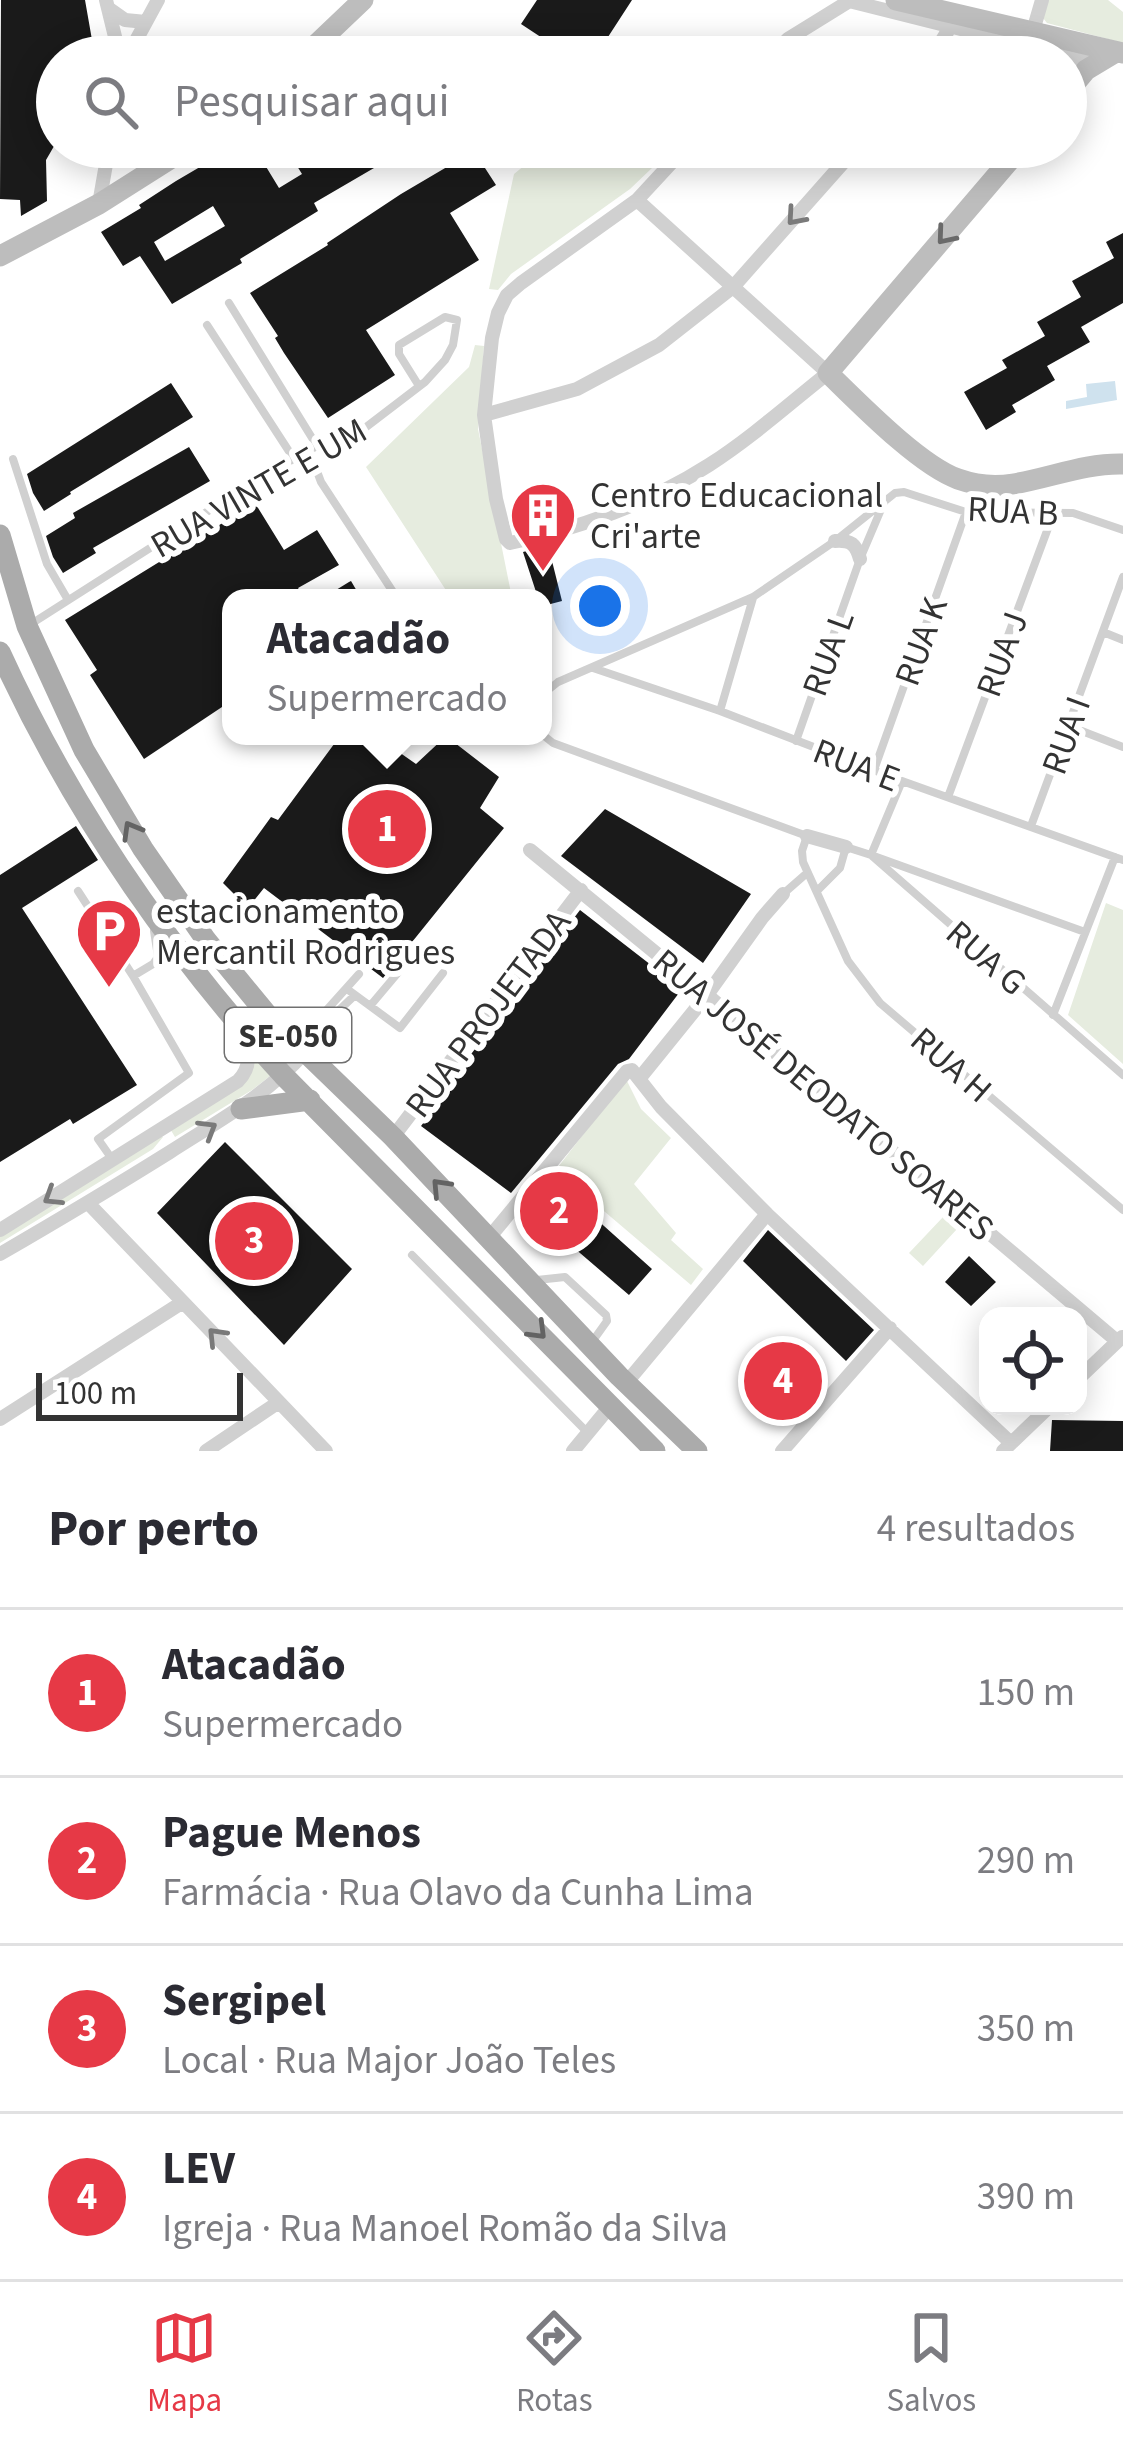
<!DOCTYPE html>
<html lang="pt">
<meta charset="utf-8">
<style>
body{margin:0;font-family:"Source Sans 3",sans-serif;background:#f2f2f3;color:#2b2b33}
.controls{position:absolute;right:36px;bottom:36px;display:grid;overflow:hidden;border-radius:24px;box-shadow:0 6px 30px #0003}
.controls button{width:108px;height:108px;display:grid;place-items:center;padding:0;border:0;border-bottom:3px solid #e1e1e2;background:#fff;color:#2b2b33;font:60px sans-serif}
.scale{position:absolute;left:36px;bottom:30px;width:207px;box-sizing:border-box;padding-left:12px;border:6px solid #333;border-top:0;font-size:33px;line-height:42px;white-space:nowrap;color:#333;-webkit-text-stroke:9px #fff;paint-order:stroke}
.you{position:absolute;left:600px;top:606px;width:42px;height:42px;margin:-30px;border:9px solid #fff;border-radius:50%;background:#1a73e8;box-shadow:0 0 0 18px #1a73e833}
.badge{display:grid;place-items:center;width:78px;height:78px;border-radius:50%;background:#e63946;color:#fff;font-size:39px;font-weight:700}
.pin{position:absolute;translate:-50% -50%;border:6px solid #fff;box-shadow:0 3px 12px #0006}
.popup{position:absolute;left:222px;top:589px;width:330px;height:156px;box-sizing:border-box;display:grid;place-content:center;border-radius:24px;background:#fff;filter:drop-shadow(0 3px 9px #0005);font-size:39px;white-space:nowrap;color:#7c7c81}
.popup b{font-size:45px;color:#2b2b33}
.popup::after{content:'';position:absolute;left:50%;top:100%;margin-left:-24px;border:24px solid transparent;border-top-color:#fff}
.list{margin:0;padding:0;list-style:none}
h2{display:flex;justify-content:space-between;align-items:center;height:156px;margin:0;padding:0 48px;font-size:51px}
h2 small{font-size:39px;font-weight:400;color:#7c7c81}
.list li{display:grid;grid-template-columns:78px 1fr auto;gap:36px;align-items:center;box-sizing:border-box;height:168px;padding:0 48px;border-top:3px solid #e1e1e2}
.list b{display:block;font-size:45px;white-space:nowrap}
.list p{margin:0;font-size:39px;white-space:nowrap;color:#7c7c81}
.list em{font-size:39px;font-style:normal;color:#7c7c81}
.icon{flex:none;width:66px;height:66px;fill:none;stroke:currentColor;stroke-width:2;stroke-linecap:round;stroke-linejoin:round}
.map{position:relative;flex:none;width:1123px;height:1451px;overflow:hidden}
.search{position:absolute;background:#fff;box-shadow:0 6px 30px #0003;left:36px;right:36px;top:36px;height:132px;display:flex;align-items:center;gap:30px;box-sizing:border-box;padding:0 42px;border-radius:66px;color:#7c7c81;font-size:45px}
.sheet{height:828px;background:#fff}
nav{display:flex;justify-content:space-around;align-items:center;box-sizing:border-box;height:168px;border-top:3px solid #e1e1e2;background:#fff;font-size:33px;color:#7c7c81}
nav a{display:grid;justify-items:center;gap:6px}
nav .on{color:#e63946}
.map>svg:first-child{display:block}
.green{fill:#e6ecdf}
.water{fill:#cfe2ee}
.building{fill:#1a1a1a;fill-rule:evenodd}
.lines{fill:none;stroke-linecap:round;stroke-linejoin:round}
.lane{stroke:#d0d0d0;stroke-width:8}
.street{stroke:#d0d0d0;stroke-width:14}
.secondary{stroke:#bdbdbd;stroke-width:21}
.primary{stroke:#ababab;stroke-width:21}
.oneway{stroke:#7a7a7a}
.oneway2{stroke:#6a6a6a}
.oneway3{stroke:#636363}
.labels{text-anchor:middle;stroke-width:12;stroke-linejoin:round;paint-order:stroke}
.shield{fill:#fff;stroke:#707070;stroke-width:3}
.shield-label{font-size:33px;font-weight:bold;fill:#333}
.street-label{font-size:36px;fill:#333;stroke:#fff}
.poi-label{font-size:36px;fill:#333;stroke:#fff;text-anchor:start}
</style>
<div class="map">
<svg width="1123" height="1451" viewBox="0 0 1123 1451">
<rect width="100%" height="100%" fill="#fff"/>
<!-- green -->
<path class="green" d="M1046 0H1108L1123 12V43L1047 23 1043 18Z
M547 147H674L630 189 511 274 498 290 489 289 514 174Z
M475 345 484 346 478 429 512 598H451L366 467 469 367Z
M1106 903 1123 910V1064L1068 1015Z
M255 1059 270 1076 252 1090 175 1137 169 1127 246 1081Z
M626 1079 641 1109 671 1138 634 1184 676 1233 671 1240 703 1269 691 1285 598 1206 591 1210 555 1171Z
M160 1135 163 1137 153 1149 0 1243V1234Z
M944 1216 957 1229 923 1266 909 1253Z"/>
<!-- water -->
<path class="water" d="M1115 381 1117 400 1066 409V401L1087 397 1086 384Z"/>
<!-- building -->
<path class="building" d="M1 0H85L95 57H57V141L46 160 47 201 21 216 20 200 0 199Z
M537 0H632L595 57H571L521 24Z
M234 147H254L279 188 302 174 297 166 330 147H410L314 203 318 211 240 259 242 263 172 304 140 256 123 266 101 232 141 208 139 205 176 181ZM213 206 225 226 165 261 154 242Z
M474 151 496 185 450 213 479 260 366 330 395 375 328 418 284 353 275 338 278 336 250 293 328 245 327 243 401 194Z
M1123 233V303L1081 327 1090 342 1047 366 1055 380 1012 405 1016 412 986 430 964 392 1007 368 1002 360 1045 336 1037 322 1081 297 1072 281 1114 258 1106 242Z
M171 383 193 417 70 492 71 494 44 511 33 493 27 474Z
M189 447 210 481 93 548 96 553 63 573 53 557 46 536 75 518 73 513Z
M255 503 284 550 317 530 339 565 298 588 304 598H259L255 591 242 598H231V701L144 759 90 675 97 670 65 620Z
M548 545 562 601 543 606V598H538L523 552Z
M351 581 361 598H323L349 582Z
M340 736H376L416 764 446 736 499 777 480 808 504 828 383 978 264 888 248 908 223 883 271 817 278 820Z
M605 809 751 894 703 963 561 856Z
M76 826 98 860 22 908 137 1085 73 1124 70 1119 0 1162V875Z
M580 910 682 989 629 1059 618 1064 511 1193 421 1126 447 1092 444 1090Z
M225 1142 352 1269 284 1345 157 1213Z
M556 1183 652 1269 629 1295 531 1211Z
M768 1230 874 1330 846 1361 743 1261Z
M969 1256 996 1282 971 1306 945 1282Z
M1052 1420 1123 1421V1451H1050Z"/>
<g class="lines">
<!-- lane -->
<path class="lane" d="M229 303 317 446
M207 325 294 459
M309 450 321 482 397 598
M13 459 47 564 68 600
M31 624 263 476 317 446 345 441 357 434 425 382 445 360 453 345 457 320 445 317 399 345V354L419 386
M1103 632 1123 640
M593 668 720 711 902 781 1123 860
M543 694 558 682 753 597 835 541 895 493 904 492 966 512 1073 513 1123 530
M720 711 753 598
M1069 726 1123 747
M543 735 553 743 807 836 802 851 803 862 848 961 880 1003 1123 1210
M796 741 860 559 885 500
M874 770 966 512
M902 781 871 855 1085 932
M948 797 1054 512
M1031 826 1123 577
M818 890 840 868 846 847 871 855 1123 1075
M78 891 133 976 189 1073 98 1139 112 1159
M783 894 807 873
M133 976 153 964 158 957 154 931
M347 989 400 1028 443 973
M370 1006 418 949
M1053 1015 1115 857
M286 1025 324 1013 359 974
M306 1050 331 1018 355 995
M412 1255 588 1433
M537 1280 565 1277 606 1315 607 1321 592 1342"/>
<!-- street -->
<path class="street" d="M106 0 120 57
M849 1 1097 63
M108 8 125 20 146 22
M1033 31 1042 0
M127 57 158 0
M770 57 788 39 851 0
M932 57 952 24
M637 200 828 373C789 404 751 438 709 465 650 503 578 529 510 543L506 539 496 499 484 415 492 338 498 313 507 295 521 283 637 200 686 147
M99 204 109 147
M484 415 577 389 659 345 733 287 857 147
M835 541C851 540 856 544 860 559
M807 836 846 847
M530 850 707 995 1117 1341
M783 894 762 918 707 995 639 1079 661 1107 767 1214 1011 1443
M393 1137 581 890
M89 1204 326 1451
M0 1230 238 1081C252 1066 249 1055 241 1037
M488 1239 627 1071 632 1070 639 1079
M0 1254C57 1221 114 1187 170 1152 218 1121 267 1095 305 1052
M1078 1379 1122 1337
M627 1382 767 1214
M0 1419 183 1302
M206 1451 279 1402
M573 1451 611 1405
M782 1451 890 1328
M1003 1451 1050 1406"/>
<!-- secondary -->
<path class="secondary" d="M896 0 1123 53
M303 57 363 0
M1066 94 1086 70 1116 52
M1021 147 828 373C859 403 919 465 958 479 975 485 995 487 1013 484 1050 478 1085 463 1123 464
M0 256 99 204 189 147"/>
<!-- primary -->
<path class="primary" d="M0 535 27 626 84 750 143 849 206 940 270 1018 393 1137 619 1376 697 1451
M0 652C71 808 167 948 283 1075L655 1451
M241 1109 310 1100"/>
</g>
<!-- one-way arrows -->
<defs><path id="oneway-chevron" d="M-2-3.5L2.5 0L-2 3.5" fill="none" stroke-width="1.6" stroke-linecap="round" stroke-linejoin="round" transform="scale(3)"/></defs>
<g class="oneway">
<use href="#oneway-chevron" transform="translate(795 217) rotate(131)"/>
<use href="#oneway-chevron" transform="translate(208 1129) rotate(-31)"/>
<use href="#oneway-chevron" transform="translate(52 1197) rotate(148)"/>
<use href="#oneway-chevron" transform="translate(216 1336) rotate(-134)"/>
</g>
<use class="oneway2" href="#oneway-chevron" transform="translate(945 236) rotate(130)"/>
<g class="oneway3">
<use href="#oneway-chevron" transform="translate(131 830) rotate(-120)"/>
<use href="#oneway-chevron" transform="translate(440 1187) rotate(-133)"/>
<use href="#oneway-chevron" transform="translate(538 1331) rotate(45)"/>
</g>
<!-- icons -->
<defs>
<symbol id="building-pin" viewBox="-11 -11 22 30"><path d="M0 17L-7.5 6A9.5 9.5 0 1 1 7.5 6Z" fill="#e63946" stroke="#fff"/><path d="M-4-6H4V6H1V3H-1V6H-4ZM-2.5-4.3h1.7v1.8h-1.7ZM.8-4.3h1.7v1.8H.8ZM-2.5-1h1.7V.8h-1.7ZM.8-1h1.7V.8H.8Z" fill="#fff"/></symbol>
<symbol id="parking-pin" viewBox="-11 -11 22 30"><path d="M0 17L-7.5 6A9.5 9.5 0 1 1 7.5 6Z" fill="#e63946" stroke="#fff"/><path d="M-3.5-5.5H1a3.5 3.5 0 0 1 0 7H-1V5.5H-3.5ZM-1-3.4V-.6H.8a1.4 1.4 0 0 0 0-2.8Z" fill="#fff"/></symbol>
</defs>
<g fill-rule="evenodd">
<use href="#building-pin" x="505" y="477" width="76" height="104"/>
<use href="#parking-pin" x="71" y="893" width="76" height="104"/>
</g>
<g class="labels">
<!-- shield labels -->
<rect class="shield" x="225" y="1008" width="126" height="54" rx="9"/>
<g class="shield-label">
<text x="288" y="1047">SE-050</text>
</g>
<!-- street labels -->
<g class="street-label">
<text transform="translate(258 487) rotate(-30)" y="13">RUA VINTE E UM</text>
<text transform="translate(1013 510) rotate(3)" y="13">RUA B</text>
<text transform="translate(920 641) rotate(-70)" y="13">RUA K</text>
<text transform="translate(827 653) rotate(-70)" y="13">RUA L</text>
<text transform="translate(1001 654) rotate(-70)" y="13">RUA J</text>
<text transform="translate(1065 735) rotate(-70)" y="13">RUA I</text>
<text transform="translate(857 764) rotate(21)" y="13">RUA E</text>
<text transform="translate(987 957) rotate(41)" y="13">RUA G</text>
<text transform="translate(487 1013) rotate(-53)" y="13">RUA PROJETADA</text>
<text transform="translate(952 1064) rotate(41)" y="13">RUA H</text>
<text transform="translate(824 1094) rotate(40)" y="13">RUA JOSÉ DEODATO SOARES</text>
</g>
<!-- poi labels -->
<g class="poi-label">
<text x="590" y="507">Centro Educacional<tspan x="590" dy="41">Cri'arte</tspan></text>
<text x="156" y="923">estacionamento<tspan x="156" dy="41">Mercantil Rodrigues</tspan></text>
</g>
</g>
</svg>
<div class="controls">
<button><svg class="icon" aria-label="locate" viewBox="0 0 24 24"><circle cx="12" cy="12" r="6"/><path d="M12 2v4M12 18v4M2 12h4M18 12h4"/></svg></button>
</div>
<div class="scale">100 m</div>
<div class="you"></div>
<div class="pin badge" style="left:387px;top:829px">1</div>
<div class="popup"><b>Atacadão</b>Supermercado</div>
<div class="pin badge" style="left:559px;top:1211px">2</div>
<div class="pin badge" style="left:254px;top:1241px">3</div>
<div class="pin badge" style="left:783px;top:1381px">4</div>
<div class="search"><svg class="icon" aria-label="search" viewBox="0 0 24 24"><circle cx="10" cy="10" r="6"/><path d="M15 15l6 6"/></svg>Pesquisar aqui</div>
</div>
<section class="sheet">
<h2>Por perto<small>4 resultados</small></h2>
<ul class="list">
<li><span class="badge">1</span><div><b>Atacadão</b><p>Supermercado</p></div><em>150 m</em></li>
<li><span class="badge">2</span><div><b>Pague Menos</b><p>Farmácia · Rua Olavo da Cunha Lima</p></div><em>290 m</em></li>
<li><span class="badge">3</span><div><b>Sergipel</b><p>Local · Rua Major João Teles</p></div><em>350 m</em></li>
<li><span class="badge">4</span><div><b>LEV</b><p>Igreja · Rua Manoel Romão da Silva</p></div><em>390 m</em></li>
</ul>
</section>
<nav>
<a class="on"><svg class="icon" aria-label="map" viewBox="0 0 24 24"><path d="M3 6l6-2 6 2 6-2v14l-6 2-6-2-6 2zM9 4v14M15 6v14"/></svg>Mapa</a>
<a><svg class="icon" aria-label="directions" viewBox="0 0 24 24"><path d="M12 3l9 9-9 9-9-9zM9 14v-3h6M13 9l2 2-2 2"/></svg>Rotas</a>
<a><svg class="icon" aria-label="saved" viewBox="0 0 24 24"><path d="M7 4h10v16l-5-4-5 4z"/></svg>Salvos</a>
</nav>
